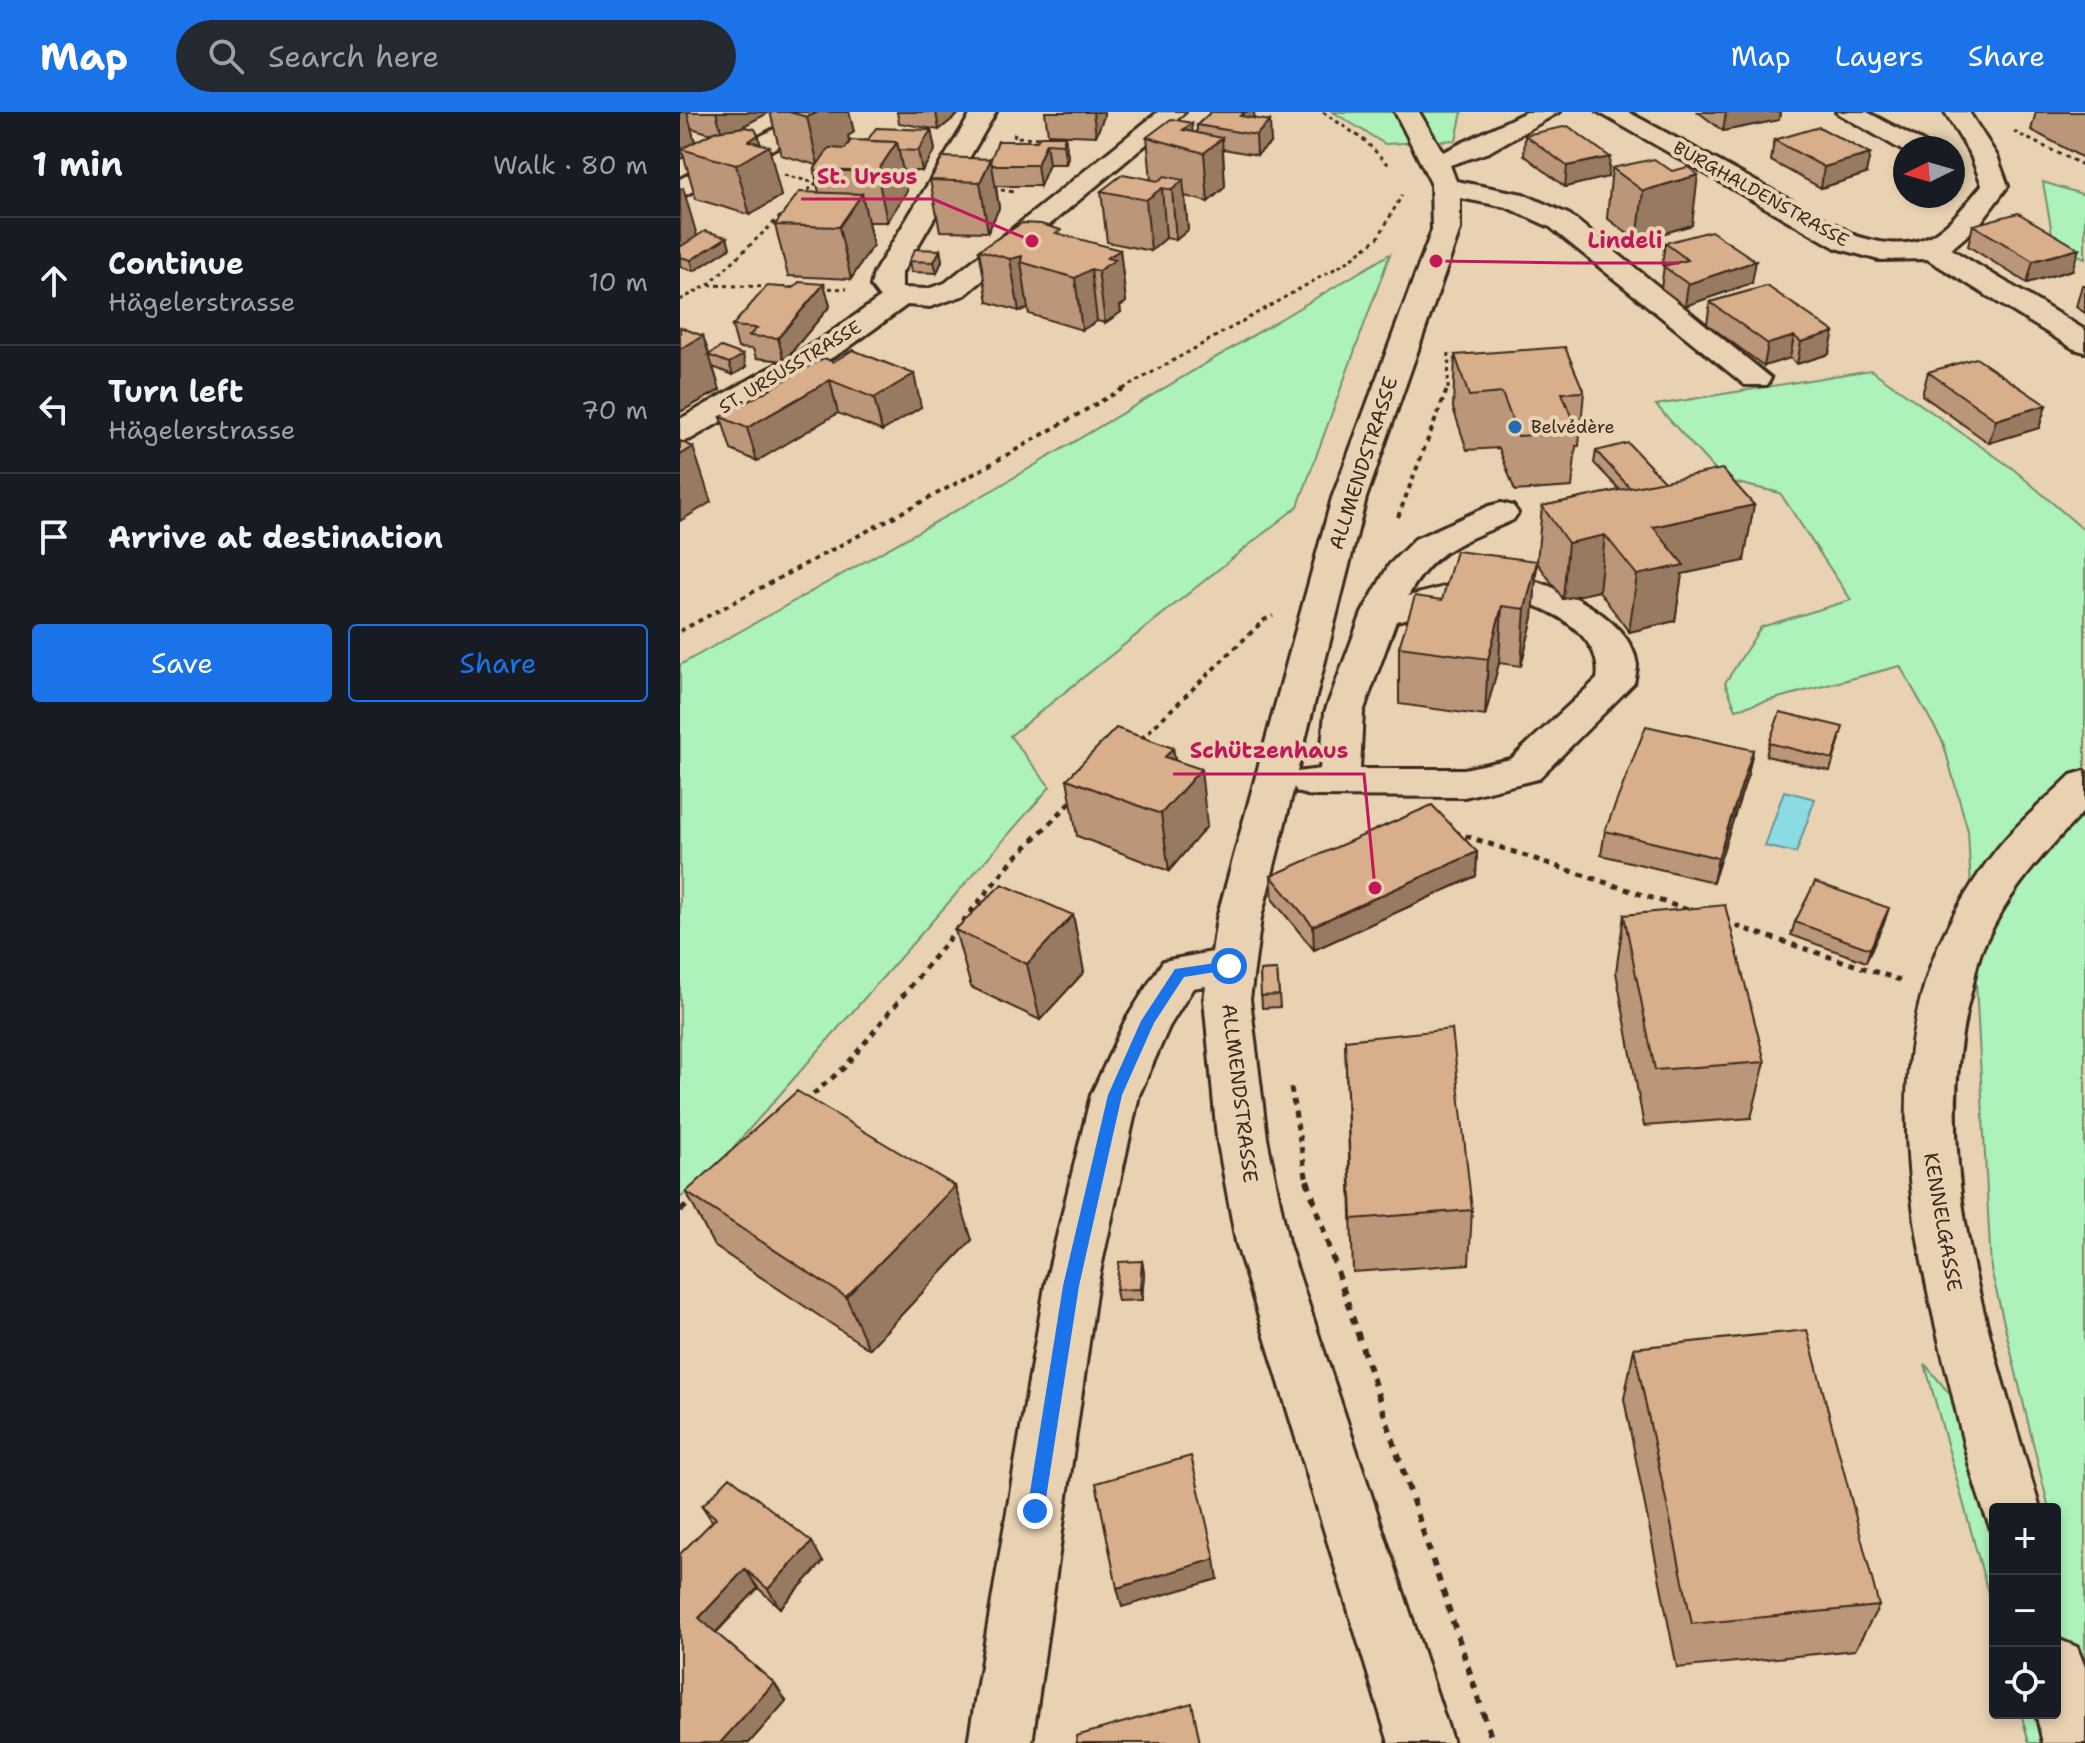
<!DOCTYPE html>
<meta charset="utf-8">
<style>
body{margin:0;font-family:"Shantell Sans",sans-serif;background:#242831;color:#f1f3f6}
.controls{position:absolute;right:24px;bottom:24px;display:grid;overflow:hidden;border-radius:8px;box-shadow:0 4px 12px #0003}
.controls button{width:72px;height:72px;display:grid;place-items:center;padding:0;border:0;border-bottom:2px solid #363941;background:#171b24;color:#f1f3f6;font:40px sans-serif}
.compass{position:absolute;left:1213px;top:24px;width:72px;height:72px;border-radius:50%;background:#171b24;box-shadow:0 4px 12px #0003;rotate:265deg}
.stop{position:absolute;width:24px;height:24px;margin:-18px;border:6px solid #1a73e8;border-radius:50%;background:#fff}
.stop.end{background:#1a73e8;border-color:#fff;box-shadow:0 2px 8px #0008}
.list{margin:0;padding:0;list-style:none}
h2{display:flex;justify-content:space-between;align-items:center;height:104px;margin:0;padding:0 32px;font-size:34px}
h2 small{font-size:26px;font-weight:400;color:#9ea1a6}
.list li{display:grid;grid-template-columns:52px 1fr auto;gap:24px;align-items:center;box-sizing:border-box;height:128px;padding:0 32px;border-top:2px solid #363941}
.list b{display:block;font-size:30px;white-space:nowrap}
.list p{margin:0;font-size:26px;white-space:nowrap;color:#9ea1a6}
.list em{font-size:26px;font-style:normal;color:#9ea1a6}
.actions{display:flex;gap:16px;padding:24px 32px}
.actions a{flex:1;padding:18px 0;border:2px solid #1a73e8;border-radius:8px;text-align:center;font-size:28px;color:#1a73e8}
.actions .main{background:#1a73e8;color:#fff}
.icon{flex:none;width:44px;height:44px;fill:none;stroke:currentColor;stroke-width:2;stroke-linecap:round;stroke-linejoin:round}
.map{position:relative;flex:none;width:1405px;height:1631px;overflow:hidden}
header{display:flex;align-items:center;gap:48px;box-sizing:border-box;height:112px;padding:0 40px;background:#1a73e8;color:#fff}
header strong{font-size:38px}
nav{display:flex;gap:44px;margin-inline-start:auto;font-size:28px}
.search{width:560px;height:72px;background:#242831;display:flex;align-items:center;gap:20px;box-sizing:border-box;padding:0 28px;border-radius:44px;color:#9ea1a6;font-size:30px}
main{display:flex}
aside{flex:1;background:#171b24}
.map>svg:first-child{display:block}
.green{fill:#adf1bb;stroke:#748e6c;stroke-width:2}
.water{fill:#8adbe4;stroke:#6a9495;stroke-width:2}
.lines{fill:none;stroke-linecap:round;stroke-linejoin:round}
.minor-casing{stroke:#3b2a1e;stroke-width:6}
.path-far3{stroke:#3b2a1e;stroke-width:3;stroke-dasharray:4 4;stroke-linecap:butt}
.path-far2{stroke:#3b2a1e;stroke-width:4;stroke-dasharray:5 5;stroke-linecap:butt}
.path-far1{stroke:#3b2a1e;stroke-width:5;stroke-dasharray:6 6;stroke-linecap:butt}
.path{stroke:#3b2a1e;stroke-width:6;stroke-dasharray:8 8;stroke-linecap:butt}
.minor{fill:#e8d2b1;fill-rule:evenodd}
.wall{fill:#bb9678;stroke:#3b2a1e;stroke-width:2;fill-rule:evenodd}
.shaded-wall{fill:#987a61;stroke:#3b2a1e;stroke-width:2}
.building{fill:#d9ae8b;stroke:#3b2a1e;stroke-width:2}
.route{fill:#1a73e8}
.poi-dot{fill:#1f6fb2;stroke:#e8d2b1;stroke-width:3}
.labels{text-anchor:middle;stroke-width:8;stroke-linejoin:round;paint-order:stroke}
.far-street-label{font-size:18px;fill:#3b2a1e;stroke:#e8d2b1}
.far-poi-label{font-size:18px;fill:#3b2a1e;stroke:#e8d2b1;text-anchor:start}
.street-label{font-size:20px;fill:#3b2a1e;stroke:#e8d2b1}
.leader{fill:none;stroke:#c2185b;stroke-width:3}
.callout-dot{fill:#c2185b;stroke:#e8d2b1;stroke-width:3}
.callout-label{font-size:22px;text-anchor:middle;font-weight:bold;fill:#c2185b;stroke:#e8d2b1;stroke-width:8;stroke-linejoin:round;paint-order:stroke}
</style>
<header>
<strong>Map</strong>
<div class="search"><svg class="icon" aria-label="search" viewBox="0 0 24 24"><circle cx="10" cy="10" r="6"/><path d="M15 15l6 6"/></svg>Search here</div>
<nav><a>Map</a><a>Layers</a><a>Share</a></nav>
</header>
<main>
<aside>
<h2>1 min<small>Walk · 80 m</small></h2>
<ul class="list">
<li><svg class="icon" aria-label="ahead" viewBox="0 0 24 24"><path d="M12 20V5M6 11l6-6 6 6"/></svg><div><b>Continue</b><p>Hägelerstrasse</p></div><em>10 m</em></li>
<li><svg class="icon" aria-label="left" viewBox="0 0 24 24"><path d="M17 20v-9H6M10 6l-5 5 5 5"/></svg><div><b>Turn left</b><p>Hägelerstrasse</p></div><em>70 m</em></li>
<li><svg class="icon" aria-label="arrive" viewBox="0 0 24 24"><path d="M6 21V4h12l-3 4 3 4H6"/></svg><div><b>Arrive at destination</b></div></li>
</ul>
<div class="actions"><a class="main">Save</a><a>Share</a></div>
</aside>
<div class="map">
<svg width="1405" height="1631" viewBox="0 0 1405 1631">
<rect width="100%" height="100%" fill="#e8d2b1"/>
<filter id="ink" filterUnits="userSpaceOnUse"><feTurbulence type="fractalNoise" baseFrequency=".0125" numOctaves="2"/><feDisplacementMap in="SourceGraphic" scale="16" xChannelSelector="R" yChannelSelector="G"/><feConvolveMatrix kernelMatrix="1 2 1 2 8 2 1 2 1" color-interpolation-filters="sRGB"/></filter>
<g filter="url(#ink)">
<!-- green -->
<path class="green" d="M653 0H782L776 28 705 32Z
M1363 70 1405 83V146L1374 133Z
M710 142 618 394 330 624 370 675 45 1045 0 1086V553L318 375Z
M1191 258 1332 356 1405 419V1631H1349L1341 1601H1375V1397H1369L1311 1157 1288 719 1263 630 1220 554 1056 597 1045 571 1081 515 1171 488 1100 381 1044 368 976 293Z
M1245 1252 1364 1397H1315V1506Z"/>
<!-- water -->
<path class="water" d="M1104 679 1135 687 1116 741 1085 734Z"/>
<g class="lines">
<defs>
<path id="minor" d="M126 0H157L154 5 0 86V67Z
M292 0H316L222 161V176L247 177 265 171 478 0H505L285 183 250 195 227 193 165 238 11 327 0 330V307L143 226 200 186 191 174 194 161Z
M715 0H739L763 40 846 0H879L809 40 770 53 776 69 843 82 890 103 1091 266 1087 273H1065L870 115 826 95 780 86V118L686 386 617 660 640 657 645 600 682 501 709 453 735 427 809 394 821 391 833 394 838 401 833 408C784 430 755 435 728 484 757 478 789 466 819 464 861 462 952 504 957 553 957 558 955 566 954 571L858 667 784 685 631 684 617 680 614 675 581 806 570 887 587 1026 608 1130 773 1631H709L556 1130 537 1026 524 887 526 874 513 876 489 915 459 983 417 1174 352 1631H288L365 1174 411 983 445 909 483 849 532 840 537 806 652 386 752 118 751 71ZM818 486C858 487 925 520 917 567L831 647 784 657H680L683 600 716 509Z
M918 0H948L1176 124C1242 144 1261 123 1302 73L1291 44 1265 0H1289L1317 44 1328 74 1298 114 1271 137 1405 218V240L1394 237 1247 147 1199 148 1156 136Z
M1156 0H1187L1245 31 1249 36H1225V40Z
M1405 659V698C1363 742 1330 777 1304 833 1297 847 1295 865 1291 880 1245 1051 1313 1233 1360 1397H1315V1418L1311 1417C1292 1373 1282 1323 1271 1277 1235 1134 1199 977 1258 835 1270 807 1295 765 1314 741 1335 713 1366 688 1391 663Z
M1375 1526 1397 1535 1405 1555V1631H1363L1356 1601H1375Z"/>
</defs>
<!-- minor casing -->
<use href="#minor" class="minor-casing"/>
<!-- path-far3 -->
<path class="path-far3" d="M643 0 684 28 710 54
M1334 20 1405 54
M335 21 334 25 364 26
M104 63 136 71 123 83
M313 77 335 80
M29 173 119 176
M141 176 167 177
M0 188 28 173 107 98
M443 277 667 150 698 126 722 83
M768 277 769 237"/>
<!-- path-far2 -->
<path class="path-far2" d="M718 405 768 275
M0 519 290 364 446 275
M461 627 584 508 593 504"/>
<!-- path-far1 -->
<path class="path-far1" d="M460 628 463 625
M774 720 1011 799
M1044 810 1220 868
M611 976 627 1070
M124 990 166 954 331 750 396 685"/>
<!-- path -->
<path class="path" d="M627 1068 813 1631
M0 1099 14 1086"/>
<!-- minor -->
<use href="#minor" class="minor"/>
</g>
<!-- wall -->
<path class="wall" d="M0 0H87L61 15 78 23 80 32 101 84 70 103 16 87 4 45 0 47ZM11 16 32 22 15 30Z
M90 0H169L174 20 168 24 169 31 251 18 255 38 242 59H223L227 79 207 110H188L193 133 171 167 108 164 95 113 139 81 134 58 137 53 101 43Z
M217 0H281L259 18 219 11Z
M365 0H424V4L416 24 368 22Z
M531 0H574V6L591 30 577 43 543 37 545 75 528 90 505 84 508 118 496 128 486 126 471 139 427 130 421 79 471 68 467 25 513 20 517 21V13Z
M1018 0H1100L1099 8 1043 19Z
M1356 0H1405V47L1351 18Z
M845 23 928 65 885 75 844 43Z
M385 24 388 45 386 52H369L360 74H316L319 96 308 120 260 119 250 68 357 29Z
M1094 28 1186 62 1141 76 1091 49Z
M932 56 992 59 1012 113 957 129 927 106Z
M0 76 17 124 47 125 50 136 14 159 0 155Z
M1293 113 1392 158 1347 171 1288 134Z
M382 123 440 138 446 190 440 194 441 200 425 211 417 209 402 218 349 202 348 197 339 199 308 190 299 138Z
M985 131 1072 171 1005 194 981 176 984 154 982 152Z
M260 138 262 149 257 161 231 160 229 149Z
M144 172 150 194 104 249 76 246 73 237 58 236 52 214 113 176Z
M1402 173H1405V201L1396 195Z
M1087 174 1149 242 1117 252 1110 246 1084 254 1027 212 1030 190Z
M23 224 29 242 66 255 53 263 33 255 40 278 0 300Z
M775 243 904 280 899 334H896L892 375 835 379 819 336 787 338 773 296Z
M144 246 241 295 202 319 158 301 77 349 51 338 41 305Z
M1248 260 1366 293 1359 316 1309 331 1242 283Z
M916 339 984 369 1064 449 1002 462 995 509 949 520 919 479 883 487 857 450 862 394 940 378 914 351Z
M857 449 853 505 841 554 819 551 805 604 719 592V535L762 488Z
M1160 627 1150 659 1086 644 1089 631Z
M493 636 495 648 527 714 489 759 397 724 387 667Z
M1073 638 1068 662 1033 770 921 743 925 719Z
M797 740 796 764 634 838 593 788 591 764Z
M393 803 404 860 360 908 291 875 275 818Z
M944 803 1085 950 1071 1006 964 1014 936 860Z
M1205 808 1186 850 1111 823 1115 810Z
M597 858 600 895 582 896 580 859Z
M665 928 792 1098 789 1152 673 1160Z
M6 1080 292 1128 189 1237 34 1134Z
M462 1149 464 1161 462 1188 438 1189 436 1178Z
M954 1236 1199 1494 1175 1538 997 1556 944 1287Z
M22 1394 143 1450 100 1496 78 1476 36 1521 94 1571 106 1589 69 1631H0L32 1409Z"/>
<!-- shaded-wall -->
<path class="shaded-wall" d="M0 0H7L17 38 1 37 4 45 0 47Z
M36 0H87L88 1 43 25Z
M138 0H169L174 20 168 24 170 36 138 53 127 5Z
M256 0H281L259 18Z
M413 0H424V4L416 24Z
M565 0H574L575 12 560 4Z
M1046 0H1100L1099 8 1043 19Z
M590 9 591 30 577 43 576 23Z
M512 11 514 38 503 18Z
M251 18 255 38 242 59 238 39Z
M78 23 82 38 89 34 101 84 70 103 56 53 69 29Z
M385 24 388 45 386 52 383 32Z
M542 26 545 75 528 90 524 41Z
M217 30 227 79 207 110 197 60Z
M366 31 369 52 360 74 357 53Z
M1190 42 1186 62 1141 76 1144 55Z
M930 45 928 65 885 75 887 54Z
M311 47 319 96 308 120 300 70Z
M1018 63 1012 113 957 129 963 79Z
M503 68 508 118 496 128 492 78Z
M3 76 18 127 0 138V78Z
M482 76 486 126 471 139 466 88Z
M182 82 193 133 171 167 159 115Z
M47 125 50 136 14 159 11 148Z
M1399 137 1392 158 1347 171 1353 149Z
M260 138 262 149 257 161 254 150Z
M440 138 446 190 440 194 441 200 425 211 418 159 427 146Z
M342 144 341 150 348 197 339 199 330 147Z
M1076 149 1072 171 1005 194 1008 172Z
M411 157 417 209 402 218 395 166Z
M144 172 150 194 104 249 98 226Z
M1154 220 1149 242 1117 252 1121 230Z
M23 224 40 278 0 300V237Z
M1114 224 1110 246 1084 254 1088 232Z
M63 243 66 255 53 263 49 251Z
M234 262 241 295 202 319 194 286Z
M150 268 158 301 77 349 67 316Z
M1366 293 1359 316 1309 331 1316 308Z
M13 335 31 390 0 409V343Z
M1074 393 1064 449 1002 462 995 509 949 520 957 463 973 415Z
M925 423 919 479 883 487 888 431Z
M857 449 853 505 841 554 845 497Z
M822 494 819 551 805 604 808 547Z
M493 636 499 682 521 657 527 714 489 759 481 702 485 645Z
M1073 638 1068 662 1033 770 1038 746Z
M797 740 796 764 634 838 633 814Z
M1209 796 1205 808 1186 850 1190 837Z
M393 803 404 860 360 908 347 852Z
M275 1074 292 1128 189 1237 166 1185Z
M462 1149 464 1161 462 1188 460 1177Z
M132 1430 143 1450 100 1496 88 1477Z
M535 1447 538 1467 442 1495 437 1476Z
M65 1457 78 1476 32 1524 19 1506Z
M94 1571 106 1589 69 1631H40Z"/>
<!-- building -->
<path class="building" d="M109 0H138L127 5Z
M531 0H565L560 4 590 9 576 23 517 13Z
M491 7 512 11 503 18 542 26 524 41 467 25Z
M888 14 930 45 887 54 845 23Z
M65 15 75 17 78 23 69 29 89 34 56 53 1 37 36 19Z
M1139 15 1190 42 1144 55 1094 28Z
M196 16 251 18 238 39 219 38 217 30 187 29Z
M360 24H385L383 32 366 31 357 53H312L311 47 318 29H357Z
M171 28 217 30 197 60 134 58 149 36 165 37Z
M263 45 311 47 300 70 250 68Z
M974 47 992 59 1008 55 1018 63 963 79 932 56Z
M443 62 478 69 485 64 503 68 492 78 482 76 466 88 421 79Z
M119 80 182 82 159 115 95 113Z
M1338 101 1399 137 1353 149 1293 113Z
M342 111 361 112 381 118 376 121 440 138 427 146 435 148 418 159 411 157 395 166 341 150 342 144 330 147 299 138Z
M25 119 47 125 11 148 0 145V135Z
M1031 119 1076 149 1008 172 983 154 1008 148 985 131Z
M235 137 260 138 254 150 229 149Z
M119 170 144 172 98 226 69 224 77 216 52 214 87 174 113 176Z
M1087 174 1154 220 1121 230 1114 224 1088 232 1030 190Z
M0 215 23 224 0 237Z
M41 235 63 243 49 251 28 243Z
M885 235 904 280 882 281 897 320 838 324 822 281 789 284 775 243Z
M173 238 234 262 194 286 150 268 67 316 41 305 144 246 153 250Z
M1296 246 1366 293 1316 308 1248 260Z
M0 329 13 335 0 343Z
M948 331 984 369 950 376 916 339Z
M1042 357 1074 393 973 415 1004 453 957 463 925 423 888 431 862 394Z
M776 439 857 449 845 497 822 494 808 547 719 535 735 484 762 488Z
M1100 600 1163 615 1153 647 1089 631Z
M966 614 1073 638 1038 746 925 719Z
M436 616 493 636 485 645 521 657 481 702 387 667Z
M752 693 797 740 633 814 591 764Z
M1135 770 1209 796 1190 837 1115 810Z
M322 772 393 803 347 852 275 818Z
M1045 793 1085 950 975 958 944 803Z
M597 858 599 883 581 884 580 859Z
M772 917 792 1098 672 1107 665 928Z
M117 979 275 1074 166 1185 6 1080Z
M462 1149 460 1177 436 1178 439 1150Z
M1127 1218 1199 1494 1012 1512 954 1236Z
M511 1344 535 1447 437 1476 416 1371Z
M50 1365 132 1430 88 1477 65 1457 19 1506 94 1571 40 1631H0V1442L36 1406 22 1394Z
M512 1591 520 1631H397L396 1624Z"/>
</g>
<!-- route -->
<path class="route" d="M549 849 556 854 554 857 504 865 474 911 442 983 399 1174 364 1399 355 1407 347 1399 383 1174 428 983 461 909 495 857Z"/>
<!-- markers -->
<circle class="poi-dot" cx="835" cy="315" r="8"/>
<g class="labels">
<!-- far-street labels -->
<g class="far-street-label">
<text transform="translate(1081 82) rotate(29)" y="6">BURGHALDENSTRASSE</text>
<text transform="translate(110 255) rotate(-31)" y="6">ST. URSUSSTRASSE</text>
</g>
<!-- far-poi labels -->
<g class="far-poi-label">
<text x="851" y="321">Belvédère</text>
</g>
<!-- street labels -->
<g class="street-label">
<text transform="translate(683 351) rotate(-72)" y="7">ALLMENDSTRASSE</text>
<text transform="translate(560 981) rotate(83)" y="7">ALLMENDSTRASSE</text>
<text transform="translate(1263 1110) rotate(80)" y="7">KENNELGASSE</text>
</g>
</g>
<!-- callouts -->
<path class="leader" d="M352 129L253 87H121M756 149L892 151H999M695 776L684 662H493"/>
<g class="callout-dot">
<circle cx="352" cy="129" r="8"/>
<circle cx="756" cy="149" r="8"/>
<circle cx="695" cy="776" r="8"/>
</g>
<g class="callout-label">
<text x="187" y="72">St. Ursus</text>
<text x="945" y="136">Lindeli</text>
<text x="589" y="646">Schützenhaus</text>
</g>
</svg>
<div class="controls">
<button>+</button>
<button>−</button>
<button><svg class="icon" aria-label="locate" viewBox="0 0 24 24"><circle cx="12" cy="12" r="6"/><path d="M12 2v4M12 18v4M2 12h4M18 12h4"/></svg></button>
</div>
<svg class="compass" viewBox="-18 -18 36 36"><path d="M0-13l5 13h-10z" fill="#e53935"/><path d="M0 13l5-13h-10z" fill="#9ea1a6"/></svg>
<div class="stop" style="left:549px;top:854px"></div>
<div class="stop end" style="left:355px;top:1399px"></div>
</div>
</main>
